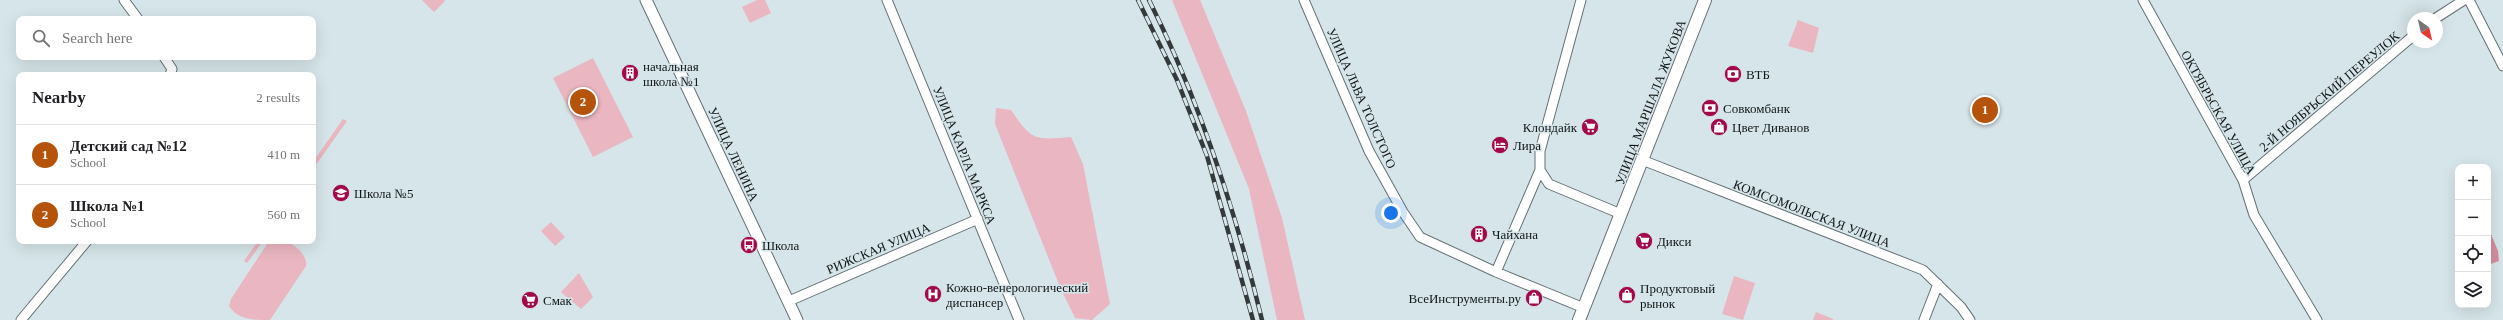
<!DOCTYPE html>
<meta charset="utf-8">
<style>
body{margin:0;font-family:Georgia,serif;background:#f2f2f2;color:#202124}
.controls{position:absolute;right:12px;bottom:12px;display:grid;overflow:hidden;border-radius:8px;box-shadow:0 4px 16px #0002}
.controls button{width:36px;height:36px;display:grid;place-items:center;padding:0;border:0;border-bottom:1px solid #e0e0e0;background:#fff;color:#202124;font:20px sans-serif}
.compass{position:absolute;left:2407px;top:12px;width:36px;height:36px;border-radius:50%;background:#fff;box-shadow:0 4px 16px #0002;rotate:146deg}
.you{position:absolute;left:1391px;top:213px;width:14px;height:14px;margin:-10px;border:3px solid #fff;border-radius:50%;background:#1a73e8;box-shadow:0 0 0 6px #1a73e833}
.badge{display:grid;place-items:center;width:26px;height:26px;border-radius:50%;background:#b45309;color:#fff;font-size:13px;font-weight:700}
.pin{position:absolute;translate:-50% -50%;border:2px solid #fff;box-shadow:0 1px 4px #0006}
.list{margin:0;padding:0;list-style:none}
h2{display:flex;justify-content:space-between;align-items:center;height:52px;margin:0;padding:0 16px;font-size:17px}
h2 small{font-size:13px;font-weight:400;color:#757577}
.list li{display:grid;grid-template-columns:26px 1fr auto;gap:12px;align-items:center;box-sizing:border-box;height:60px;padding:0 16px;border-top:1px solid #e0e0e0}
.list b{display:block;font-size:15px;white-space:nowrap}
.list p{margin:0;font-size:13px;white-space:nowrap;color:#757577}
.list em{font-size:13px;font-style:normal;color:#757577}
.icon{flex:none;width:22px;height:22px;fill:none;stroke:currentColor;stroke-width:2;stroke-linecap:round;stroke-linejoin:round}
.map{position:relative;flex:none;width:2503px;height:320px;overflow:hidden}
.search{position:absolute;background:#fff;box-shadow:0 4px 16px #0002;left:16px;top:16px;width:300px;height:44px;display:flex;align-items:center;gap:10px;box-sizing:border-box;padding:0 14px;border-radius:8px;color:#757577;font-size:15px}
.panel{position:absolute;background:#fff;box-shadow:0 4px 16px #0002;left:16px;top:72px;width:300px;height:172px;border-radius:8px}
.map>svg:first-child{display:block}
.green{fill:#eab6c1}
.water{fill:#d68d9d}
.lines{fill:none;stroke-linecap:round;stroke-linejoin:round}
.minor-casing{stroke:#647175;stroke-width:11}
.tertiary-casing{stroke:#647175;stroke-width:13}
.secondary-casing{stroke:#647175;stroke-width:14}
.minor{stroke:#fff;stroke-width:9}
.tertiary{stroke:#fff;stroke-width:11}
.secondary{stroke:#fff;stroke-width:12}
.rail-casing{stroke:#343a3c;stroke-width:4.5}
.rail{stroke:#d6e5e9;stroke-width:3;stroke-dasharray:9;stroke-linecap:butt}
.labels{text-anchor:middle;stroke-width:3;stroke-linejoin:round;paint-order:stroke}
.poi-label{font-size:13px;fill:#111617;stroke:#d6e5e9;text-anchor:start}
.street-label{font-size:13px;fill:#111617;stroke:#d6e5e9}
</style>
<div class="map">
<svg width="2503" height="320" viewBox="0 0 2503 320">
<rect width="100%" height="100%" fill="#d6e5e9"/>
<!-- green -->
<path class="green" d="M422 0H444L445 1 434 12Z
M757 0H765L771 13 750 23 742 7Z
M1172 0H1200L1246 111 1282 218 1305 320H1277L1249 189Z
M1798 20 1819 28 1813 53 1788 46Z
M593 58 633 137 593 157 553 78Z
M996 108 1011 110C1032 141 1035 140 1071 137L1083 164 1110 304 1092 320 1075 318 1060 287 995 124Z
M343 119 347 121 313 169V162Z
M551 222 565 237 555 246 541 231Z
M258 241H263L247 263 244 261Z
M269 241C274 241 281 240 285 241 295 244 308 256 306 266L270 320C254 320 238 320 229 306L231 299Z
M579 273 593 297 581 309 561 292Z
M1734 276 1755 283 1743 320 1722 314Z
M1816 312 1833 319V320H1813Z"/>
<!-- water -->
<path class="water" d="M2488 227 2498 251 2499 261 2488 265Z"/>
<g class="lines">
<defs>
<path id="minor" d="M124 0 138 19
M887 0 1019 320
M1304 0 1369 151 1403 212 1420 237 1496 272 1584 308
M1581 0 1540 151V170L1549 184 1621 214
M2143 0 2243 180 2254 215 2317 320
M2469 0 2503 66
M2436 18 2464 0
M164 57 172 69 170 75
M1642 160 1923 270 1961 307 1970 320
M2243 180 2413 36
M1496 272 1540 170
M789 301 978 219
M21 320 87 241
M1924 320 1938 284"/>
<path id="tertiary" d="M646 0 797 320"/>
<path id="secondary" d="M1579 320 1705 0"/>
</defs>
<!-- minor casing -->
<use href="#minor" class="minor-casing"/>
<!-- tertiary casing -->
<use href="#tertiary" class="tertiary-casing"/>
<!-- secondary casing -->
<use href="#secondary" class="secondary-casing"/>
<!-- minor -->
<use href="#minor" class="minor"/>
<!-- tertiary -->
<use href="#tertiary" class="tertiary"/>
<!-- secondary -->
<use href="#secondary" class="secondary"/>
<defs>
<path id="rail" d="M1138 0 1177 80 1207 156 1253 320
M1149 0C1200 102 1235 209 1262 320"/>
</defs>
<!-- rail casing -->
<use href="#rail" class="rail-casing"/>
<!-- rail -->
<use href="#rail" class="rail"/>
</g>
<!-- icons -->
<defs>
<symbol id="building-disc" viewBox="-11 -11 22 22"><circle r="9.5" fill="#a1094a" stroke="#d6e5e9"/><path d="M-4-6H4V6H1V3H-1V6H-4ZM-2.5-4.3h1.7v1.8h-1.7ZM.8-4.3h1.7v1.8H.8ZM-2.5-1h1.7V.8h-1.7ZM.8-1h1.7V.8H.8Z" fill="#fff"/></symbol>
<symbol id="bank-disc" viewBox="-11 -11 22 22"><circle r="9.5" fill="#a1094a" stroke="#d6e5e9"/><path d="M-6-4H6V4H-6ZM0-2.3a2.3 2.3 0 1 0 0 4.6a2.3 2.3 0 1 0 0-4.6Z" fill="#fff"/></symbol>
<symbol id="supermarket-disc" viewBox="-11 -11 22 22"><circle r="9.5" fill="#a1094a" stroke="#d6e5e9"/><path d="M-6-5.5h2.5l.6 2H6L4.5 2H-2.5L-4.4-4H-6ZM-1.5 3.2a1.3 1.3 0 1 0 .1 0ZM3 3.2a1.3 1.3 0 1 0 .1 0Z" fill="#fff"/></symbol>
<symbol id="shop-disc" viewBox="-11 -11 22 22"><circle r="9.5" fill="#a1094a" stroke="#d6e5e9"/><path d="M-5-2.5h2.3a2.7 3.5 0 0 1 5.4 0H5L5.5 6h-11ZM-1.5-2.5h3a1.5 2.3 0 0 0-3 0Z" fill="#fff"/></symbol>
<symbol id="hotel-disc" viewBox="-11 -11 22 22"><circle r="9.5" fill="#a1094a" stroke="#d6e5e9"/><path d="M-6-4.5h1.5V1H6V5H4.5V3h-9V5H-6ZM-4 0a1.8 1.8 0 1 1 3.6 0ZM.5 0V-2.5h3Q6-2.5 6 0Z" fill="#fff"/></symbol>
<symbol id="school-disc" viewBox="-11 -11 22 22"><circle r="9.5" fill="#a1094a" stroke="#d6e5e9"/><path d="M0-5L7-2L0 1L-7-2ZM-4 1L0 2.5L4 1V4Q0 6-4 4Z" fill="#fff"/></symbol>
<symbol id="bus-disc" viewBox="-11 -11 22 22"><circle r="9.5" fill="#a1094a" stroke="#d6e5e9"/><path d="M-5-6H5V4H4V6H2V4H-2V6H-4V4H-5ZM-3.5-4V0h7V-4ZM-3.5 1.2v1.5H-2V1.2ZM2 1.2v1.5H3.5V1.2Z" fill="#fff"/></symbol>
<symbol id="hospital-disc" viewBox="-11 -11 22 22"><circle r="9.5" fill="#a1094a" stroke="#d6e5e9"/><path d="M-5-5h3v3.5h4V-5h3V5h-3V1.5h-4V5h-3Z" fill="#fff"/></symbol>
</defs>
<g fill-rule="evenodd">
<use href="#building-disc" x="620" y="63" width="20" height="20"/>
<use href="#bank-disc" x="1723" y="64" width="20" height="20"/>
<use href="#bank-disc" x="1700" y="98" width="20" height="20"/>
<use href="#supermarket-disc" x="1580" y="117" width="20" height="20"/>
<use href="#shop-disc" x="1709" y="117" width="20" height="20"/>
<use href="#hotel-disc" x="1490" y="135" width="20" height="20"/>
<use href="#school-disc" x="331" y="183" width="20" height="20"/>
<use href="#building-disc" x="1469" y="224" width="20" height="20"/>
<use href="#supermarket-disc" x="1634" y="231" width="20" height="20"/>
<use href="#bus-disc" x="739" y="235" width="20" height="20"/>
<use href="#hospital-disc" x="923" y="284" width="20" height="20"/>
<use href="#shop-disc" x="1617" y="285" width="20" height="20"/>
<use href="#shop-disc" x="1524" y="288" width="20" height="20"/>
<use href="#supermarket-disc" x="520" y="290" width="20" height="20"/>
</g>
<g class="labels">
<!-- poi labels -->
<g class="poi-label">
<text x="643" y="71">начальная<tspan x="643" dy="15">школа №1</tspan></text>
<text x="1746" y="79">ВТБ</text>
<text x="1723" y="113">Совкомбанк</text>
<text x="1577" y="132" text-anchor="end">Клондайк</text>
<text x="1732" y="132">Цвет Диванов</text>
<text x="1513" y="150">Лира</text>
<text x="354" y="198">Школа №5</text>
<text x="1492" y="239">Чайхана</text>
<text x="1657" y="246">Дикси</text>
<text x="762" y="250">Школа</text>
<text x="946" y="292">Кожно-венерологический<tspan x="946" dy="15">диспансер</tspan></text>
<text x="1640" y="293">Продуктовый<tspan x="1640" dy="15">рынок</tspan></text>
<text x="1521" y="303" text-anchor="end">ВсеИнструменты.ру</text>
<text x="543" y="305">Смак</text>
</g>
<!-- street labels -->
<g class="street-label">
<text transform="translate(2329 91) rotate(-40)" y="5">2-Й НОЯБРЬСКИЙ ПЕРЕУЛОК</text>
<text transform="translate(1362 98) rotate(66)" y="5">УЛИЦА ЛЬВА ТОЛСТОГО</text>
<text transform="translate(1650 102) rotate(-69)" y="5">УЛИЦА МАРШАЛА ЖУКОВА</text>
<text transform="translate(2219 112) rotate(61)" y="5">ОКТЯБРЬСКАЯ УЛИЦА</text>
<text transform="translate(734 154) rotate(65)" y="5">УЛИЦА ЛЕНИНА</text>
<text transform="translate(965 155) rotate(68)" y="5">УЛИЦА КАРЛА МАРКСА</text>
<text transform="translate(1812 213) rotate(21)" y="5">КОМСОМОЛЬСКАЯ УЛИЦА</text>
<text transform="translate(878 248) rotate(-23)" y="5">РИЖСКАЯ УЛИЦА</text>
</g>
</g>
</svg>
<div class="controls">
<button>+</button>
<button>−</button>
<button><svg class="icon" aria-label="locate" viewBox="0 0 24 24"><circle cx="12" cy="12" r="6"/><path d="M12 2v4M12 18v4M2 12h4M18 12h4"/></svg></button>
<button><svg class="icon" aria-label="layers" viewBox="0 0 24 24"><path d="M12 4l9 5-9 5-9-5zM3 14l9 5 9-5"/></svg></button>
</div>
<svg class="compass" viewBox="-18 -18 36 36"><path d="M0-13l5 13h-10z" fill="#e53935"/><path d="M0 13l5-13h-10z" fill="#757577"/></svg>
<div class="you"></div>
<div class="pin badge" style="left:1985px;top:110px">1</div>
<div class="pin badge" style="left:583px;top:102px">2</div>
<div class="search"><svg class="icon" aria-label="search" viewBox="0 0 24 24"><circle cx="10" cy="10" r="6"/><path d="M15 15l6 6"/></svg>Search here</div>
<section class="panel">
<h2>Nearby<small>2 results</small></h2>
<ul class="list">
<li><span class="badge">1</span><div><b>Детский сад №12</b><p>School</p></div><em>410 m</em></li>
<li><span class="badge">2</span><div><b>Школа №1</b><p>School</p></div><em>560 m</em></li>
</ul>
</section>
</div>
